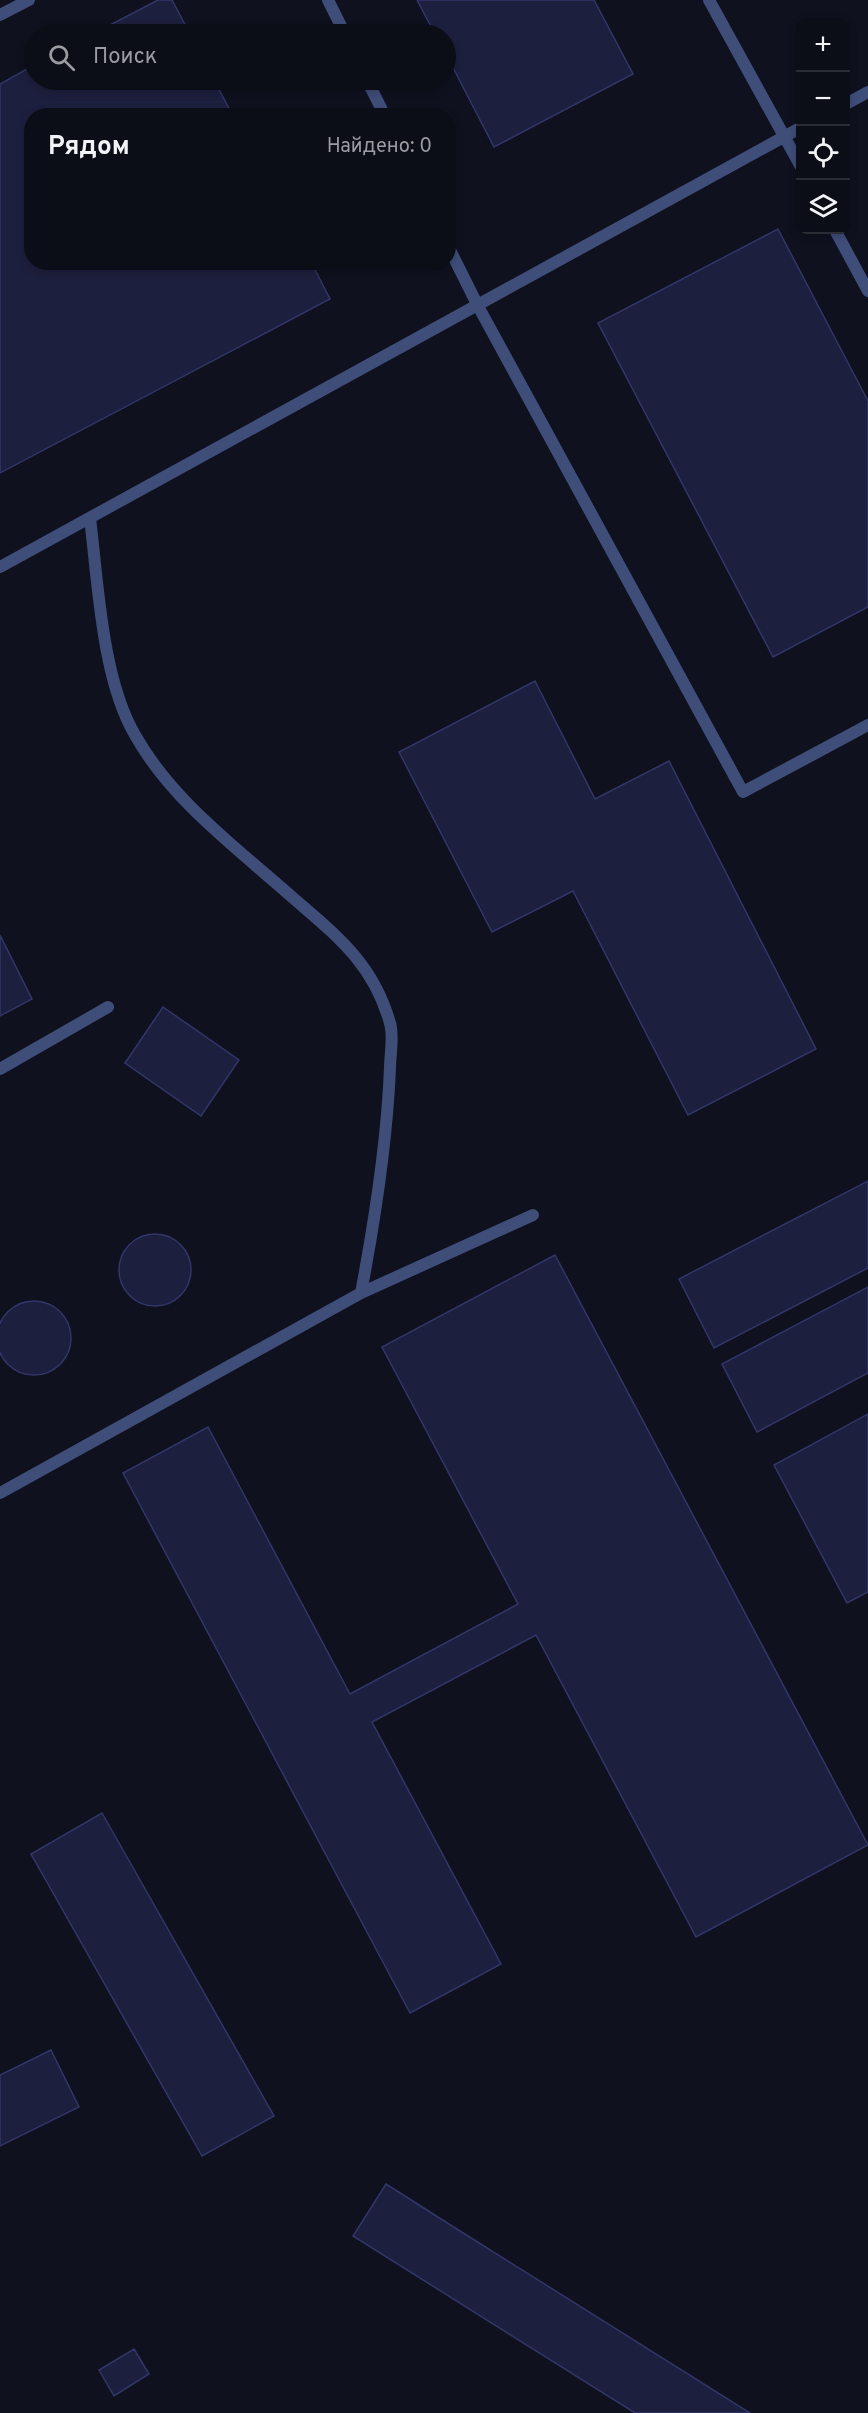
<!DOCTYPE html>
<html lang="ru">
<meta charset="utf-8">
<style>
body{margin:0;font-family:Overpass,sans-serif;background:#191b24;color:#f1f3f6}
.controls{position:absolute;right:18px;top:18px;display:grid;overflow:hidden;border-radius:12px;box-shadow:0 3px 9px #0003}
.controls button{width:54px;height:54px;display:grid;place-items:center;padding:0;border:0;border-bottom:2px solid #2b2d36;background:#0b0d17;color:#f1f3f6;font:30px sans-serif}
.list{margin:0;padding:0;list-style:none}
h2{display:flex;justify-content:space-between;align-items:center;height:78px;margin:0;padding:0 24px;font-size:26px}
h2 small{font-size:20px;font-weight:400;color:#9a9ca1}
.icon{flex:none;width:33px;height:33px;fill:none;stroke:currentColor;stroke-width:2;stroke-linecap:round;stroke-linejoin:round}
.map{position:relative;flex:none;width:868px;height:2413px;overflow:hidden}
.search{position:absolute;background:#0b0d17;box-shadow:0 3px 9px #0003;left:24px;top:24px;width:432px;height:66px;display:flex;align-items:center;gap:15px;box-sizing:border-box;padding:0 21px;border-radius:33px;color:#9a9ca1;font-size:22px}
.panel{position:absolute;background:#0b0d17;box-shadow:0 3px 9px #0003;left:24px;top:108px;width:432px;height:162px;border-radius:24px}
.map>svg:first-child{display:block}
.building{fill:#1d1f3e;stroke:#323668;stroke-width:1.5}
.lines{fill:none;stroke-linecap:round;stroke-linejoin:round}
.lane{stroke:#3f4d79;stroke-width:12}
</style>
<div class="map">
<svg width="868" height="2413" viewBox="0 0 868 2413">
<rect width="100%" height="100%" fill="#0f111f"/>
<!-- building -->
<path class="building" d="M158 0H172L190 34H93Z
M417 0H594L633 74 494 147 446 54V34H435Z
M34 65V80H214L233 116H32V262H311L330 299 0 473V84Z
M778 229 868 401V607L773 657 598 323Z
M535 681 595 799 669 761 816 1049 688 1115 573 891 492 932 399 752Z
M0 935 32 999 0 1016Z
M163 1007 239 1060 201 1116 125 1063Z
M868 1181V1268L714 1348 679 1279Z
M119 1270a36 36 0 1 1 72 0a36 36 0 1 1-72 0Z
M555 1255 868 1845 696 1937 536 1635 372 1722 501 1964 410 2013 123 1473 208 1427 350 1694 518 1604 382 1347Z
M868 1287V1373L757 1432 722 1364Z
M-3 1338a37 37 0 1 1 74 0a37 37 0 1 1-74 0Z
M868 1414V1592L847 1603 774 1465Z
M102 1813 274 2116 202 2156 31 1854Z
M51 2050 79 2107 0 2146V2075Z
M386 2184 441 2219 750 2413H635L353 2236Z
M134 2349 149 2374 114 2396 99 2370Z"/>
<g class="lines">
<!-- lane -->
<path class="lane" d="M328 0 345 34
M709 0 800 165
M0 15 29 0
M367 80 385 116
M846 104 868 92
M835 230 868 291
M448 246 478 306 743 792 868 725
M90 518C98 583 102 679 135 735 172 801 237 848 292 897 337 936 373 963 390 1023 394 1037 390 1055 390 1068 387 1144 375 1219 361 1293
M0 567 800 128
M0 1069 108 1007
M0 1493 361 1293 533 1215"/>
</g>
</svg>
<div class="controls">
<button>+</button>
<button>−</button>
<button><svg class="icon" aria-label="locate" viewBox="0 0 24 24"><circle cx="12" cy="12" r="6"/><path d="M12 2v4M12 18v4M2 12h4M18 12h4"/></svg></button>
<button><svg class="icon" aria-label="layers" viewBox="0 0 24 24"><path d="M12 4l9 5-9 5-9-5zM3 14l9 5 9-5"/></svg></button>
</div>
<div class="search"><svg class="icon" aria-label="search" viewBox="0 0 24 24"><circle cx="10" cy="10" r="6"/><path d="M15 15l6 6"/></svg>Поиск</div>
<section class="panel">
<h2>Рядом<small>Найдено: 0</small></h2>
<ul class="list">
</ul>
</section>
</div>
